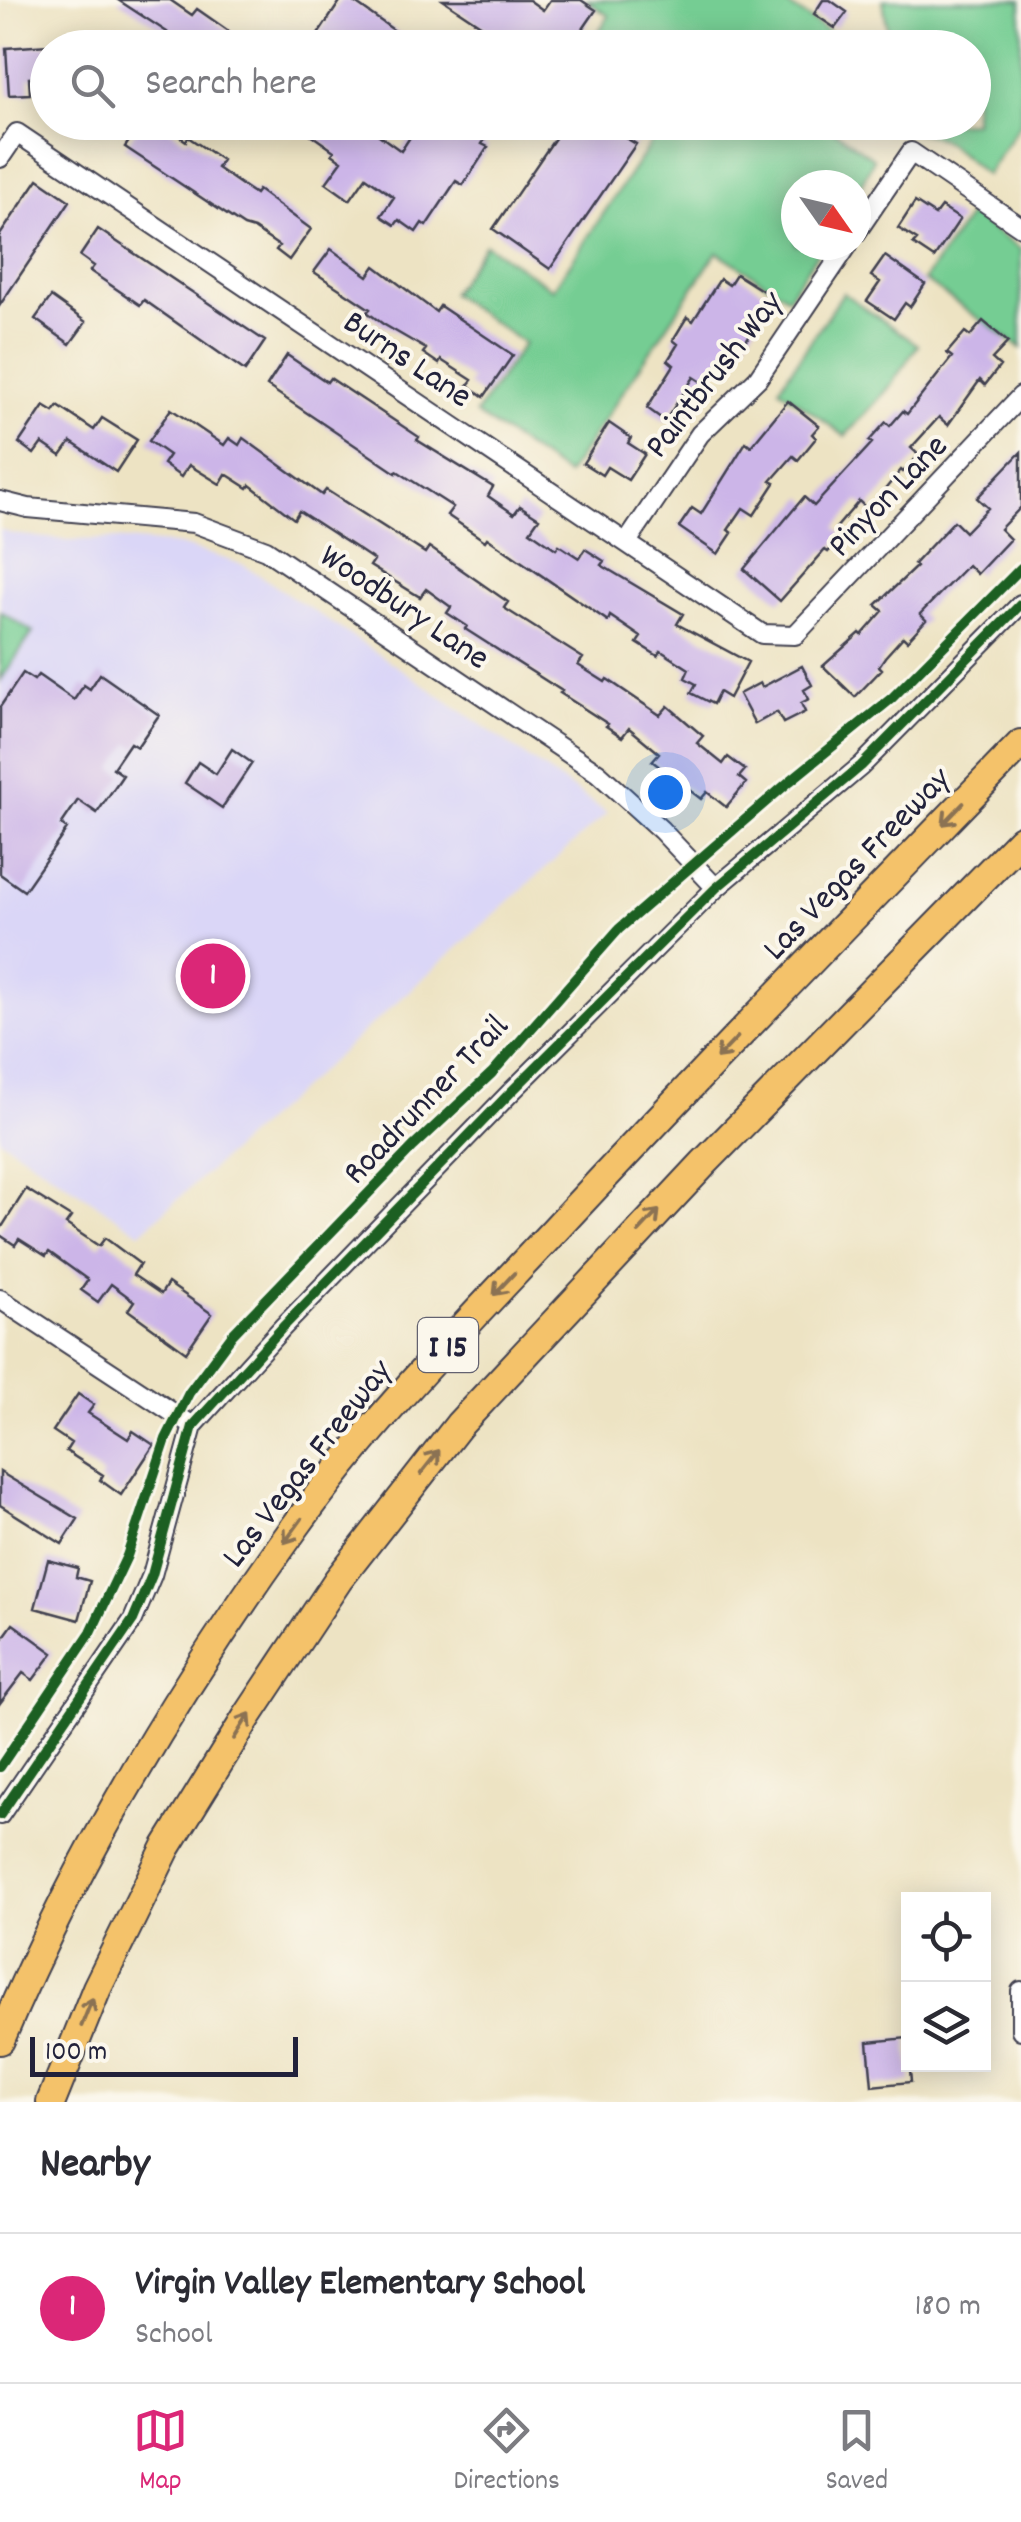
<!DOCTYPE html>
<style>
body{margin:0;font-family:Dekko,sans-serif;background:#f7f7f7;color:#2b2b33}
.controls{position:absolute;right:30px;bottom:30px;display:grid;overflow:hidden;border-radius:0px;box-shadow:0 5px 25px #0003}
.controls button{width:90px;height:90px;display:grid;place-items:center;padding:0;border:0;border-bottom:2px solid #e1e1e2;background:#fff;color:#2b2b33;font:50px sans-serif}
.compass{position:absolute;left:781px;top:170px;width:90px;height:90px;border-radius:50%;background:#fff;box-shadow:0 5px 25px #0003;rotate:124deg}
.scale{position:absolute;left:30px;bottom:25px;width:268px;box-sizing:border-box;padding-left:10px;border:5px solid #22223b;border-top:0;font-size:28px;line-height:35px;white-space:nowrap;color:#22223b;-webkit-text-stroke:8px #fbf7ec;paint-order:stroke}
.you{position:absolute;left:665px;top:792px;width:35px;height:35px;margin:-25px;border:8px solid #fff;border-radius:50%;background:#1a73e8;box-shadow:0 0 0 15px #1a73e833}
.badge{display:grid;place-items:center;width:65px;height:65px;border-radius:50%;background:#db2777;color:#fff;font-size:32px;font-weight:700}
.pin{position:absolute;translate:-50% -50%;border:5px solid #fff;box-shadow:0 2px 10px #0006}
.list{margin:0;padding:0;list-style:none}
h2{display:flex;justify-content:space-between;align-items:center;height:130px;margin:0;padding:0 40px;font-size:42px}
h2 small{font-size:32px;font-weight:400;color:#7c7c81}
.list li{display:grid;grid-template-columns:65px 1fr auto;gap:30px;align-items:center;box-sizing:border-box;height:150px;padding:0 40px;border-top:2px solid #e1e1e2}
.list b{display:block;font-size:38px;white-space:nowrap}
.list p{margin:0;font-size:32px;white-space:nowrap;color:#7c7c81}
.list em{font-size:32px;font-style:normal;color:#7c7c81}
.icon{flex:none;width:55px;height:55px;fill:none;stroke:currentColor;stroke-width:2;stroke-linecap:round;stroke-linejoin:round}
.map{position:relative;flex:none;width:1021px;height:2102px;overflow:hidden}
.search{position:absolute;background:#fff;box-shadow:0 5px 25px #0003;left:30px;right:30px;top:30px;height:110px;display:flex;align-items:center;gap:25px;box-sizing:border-box;padding:0 35px;border-radius:55px;color:#7c7c81;font-size:38px}
.sheet{height:280px;background:#fff}
nav{display:flex;justify-content:space-around;align-items:center;box-sizing:border-box;height:140px;border-top:2px solid #e1e1e2;background:#fff;font-size:28px;color:#7c7c81}
nav a{display:grid;justify-items:center;gap:5px}
nav .on{color:#db2777}
.map>svg:first-child{display:block}
.built{fill:#dad6f7}
.green{fill:#75cd93;stroke:#4c7867;stroke-width:2.5}
.building{fill:#ccb5e8}
.lines{fill:none;stroke-linecap:round;stroke-linejoin:round}
.minor-casing{stroke:#403f4f;stroke-width:22}
.highway-casing{stroke:#403f4f;stroke-width:32}
.minor{stroke:#fff;stroke-width:18}
.highway{stroke:#f4c26a;stroke-width:28}
.cycleway-casing{stroke:#fbf7ec;stroke-width:16}
.cycleway{stroke:#1b5e20;stroke-width:10}
.oneway{stroke:#8b7252}
.labels{text-anchor:middle;stroke-width:8;stroke-linejoin:round;paint-order:stroke}
.shield{fill:#fbf7ec;stroke:#636270;stroke-width:2.5}
.shield-label{font-size:32px;font-weight:bold;fill:#22223b}
.street-label{font-size:35px;fill:#22223b;stroke:#fbf7ec}
</style>
<div class="map">
<svg width="1021" height="2102" viewBox="0 0 1021 2102">
<rect width="100%" height="100%" fill="#fbf7ec"/>
<filter id="ink" filterUnits="userSpaceOnUse"><feTurbulence type="fractalNoise" baseFrequency=".01" numOctaves="2"/><feDisplacementMap in="SourceGraphic" scale="20" xChannelSelector="R" yChannelSelector="G"/><feConvolveMatrix kernelMatrix="1 2 1 2 8 2 1 2 1" color-interpolation-filters="sRGB"/></filter>
<filter id="wash" filterUnits="userSpaceOnUse"><feTurbulence type="fractalNoise" baseFrequency=".0048" numOctaves="4" result="noise"/><feDisplacementMap in="SourceGraphic" scale="40" xChannelSelector="R" yChannelSelector="G"/><feGaussianBlur stdDeviation="2.25" result="paint"/><feColorMatrix in="noise" values="0 0 0 0 0 0 0 0 0 0 0 0 0 0 0 0 0 1.4 0 .05"/><feComposite in="paint" operator="in"/></filter>
<g filter="url(#wash)">
<rect width="100%" height="100%" fill="#ede3c3"/>
<!-- built -->
<path class="built" d="M0 529 12 534 66 540 114 539 180 545 244 565 410 675 607 813 140 1233 0 1139Z"/>
<!-- green -->
<path class="green" d="M586 0H780L852 47H588L609 16Z
M883 0H1021V122L986 175C959 155 944 129 906 133L904 123 974 122V48L890 47Z
M626 123H823L874 159 856 195V185H796V245H823L788 297 717 252 567 475 476 414 524 343 451 294 485 244 553 289 652 141Z
M970 214 1021 250V348L924 280Z
M843 293 918 345 888 389 845 436 779 388Z
M0 611 33 632 0 681Z"/>
<g id="blocks">
<!-- building -->
<path class="building" d="M118 0H170L192 15 197 9 233 34 224 48H174L162 39 167 32Z
M341 0H351L419 48H309Z
M443 0H529L543 10 550 0H581L596 10 570 48H515Z
M823 0H830L847 12 835 28 814 14Z
M48 45V77L29 78 30 94 9 95 6 48Z
M142 122H159L186 141 188 137 222 160 217 168 255 194 258 190 311 229 289 260 276 250 279 246 254 229 244 226 125 147Z
M293 122H361L401 151 420 122H496L482 144 488 147 463 185 456 181 426 226 422 223 416 232 399 220 395 225 381 216 394 197 366 177 350 200 326 183 342 161 332 154 334 151Z
M566 122H619L614 131 636 144 550 269 493 229Z
M38 179 70 201 0 305V235Z
M915 202 935 215 941 207 960 219 934 258 913 244 917 240 898 228Z
M98 229 265 341 245 371 144 300 140 305 90 271 94 266 80 256Z
M331 249 368 276 375 266 436 312 440 306 513 355 484 397 468 385 472 380 441 360 439 364 423 353 426 349 383 324 367 312 370 309 314 272Z
M885 256 925 284 910 307 905 303 894 319 867 301 880 282 871 276Z
M736 274 768 294 751 322 756 325 744 344 735 338 705 384 694 377 665 421 647 408 674 365 668 360 678 344 673 340 687 317 693 321 720 279 729 285Z
M51 297 86 322 70 344 35 319Z
M983 321 1008 342 992 359 1000 366 985 385 980 380 948 425 939 417 911 448 919 455 903 472 901 470 868 510 859 501 836 528 843 535 828 552 825 550 780 601 744 569 804 497 814 506 872 443 869 441 886 422 890 426 903 411 907 414 952 357 947 353 965 332 970 336Z
M287 355 327 382 330 378 419 437 417 440 493 487 488 496 514 514 520 506 539 518 530 531 556 549 559 545 579 558 585 549 604 561 601 565 683 614 677 624 748 662 729 698 719 692 713 704 691 693 696 684 685 678 689 669 661 651 658 656 637 643 641 637 610 616 608 621 487 538 485 541 447 515 453 507 397 471 396 473 267 386Z
M788 401 819 426 812 434 816 438 798 460 793 456 771 481 775 483 754 515 743 508 728 530 732 533 718 554 679 527 692 508 701 514 746 442 751 446Z
M44 406 54 412 58 406 94 430 102 418 137 440 116 472 71 442 61 456 42 443 34 454 19 443Z
M171 409 224 445 229 438 239 445 243 438 322 495 326 490 425 553 429 547 508 602 504 608 583 658 578 665 605 682 607 679 660 715 668 706 703 736 697 743 723 764 728 757 745 770 739 777 746 783 726 807 707 792 701 799 652 761 659 753 629 728 622 737 606 726 608 724 560 693 562 691 465 629 467 626 447 613 451 607 426 589 420 597 370 566 374 560 356 548 299 511 294 519 250 485 248 488 226 474 220 484 189 465 181 477 163 464 169 455 149 441Z
M609 423 631 438 628 443 645 454 628 480 607 467 602 475 583 463Z
M1021 452V507L1000 529 1010 539 977 574 968 565 920 614 926 620 907 641 903 637 885 657 879 666 882 669 855 697 823 666 860 633 862 635 883 611 876 605 916 567 914 564 954 521 965 532 988 508 977 498Z
M802 666 812 685 804 690 809 699 801 703 805 712 783 723 777 712 755 724 739 694 760 683 762 687Z
M23 673 34 680 38 675 74 700 84 685 90 689 100 674 159 715 137 747 130 743 113 768 123 775 97 813 78 800 61 825 67 829 24 891 0 874V707Z
M232 749 252 763 222 808 185 783 198 762 216 774Z
M26 1189 71 1217 66 1224 99 1246 105 1238 140 1264 133 1275 161 1294 168 1283 212 1314 186 1352 128 1310 134 1301 111 1284 98 1302 81 1290 88 1280 49 1252 46 1256 19 1239 15 1245 0 1235V1230Z
M78 1394 94 1405 88 1413 128 1439 133 1431 154 1445 121 1495 100 1480 103 1475 66 1451 71 1443 53 1431Z
M0 1472 78 1519 62 1544 0 1505Z
M48 1560 78 1568 76 1577 90 1581 79 1620 35 1608Z
M13 1624 53 1653 33 1680 23 1673 0 1703V1642Z
M907 2038 911 2082 872 2086 868 2042Z"/>
</g>
</g>
<g filter="url(#ink)">
<use href="#blocks" fill-opacity="0" stroke="#403f4f" stroke-width="2.5"/>
<g class="lines">
<defs>
<path id="minor" d="M0 158 17 133 762 634 795 635 1021 396
M856 233 911 152 1021 227
M0 501 28 508 194 523 266 550 598 773 661 830 716 888
M627 542 700 434 758 378 848 245
M0 1299 193 1426
M0 1815 133 1620 152 1575 193 1426 283 1327 511 1092 716 888 861 766 1021 604
M1021 1991V2030"/>
<path id="highway" d="M0 2040C77 1857 179 1688 295 1527 371 1421 464 1327 553 1232 706 1067 864 906 1021 744
M51 2102 97 1988 166 1848 247 1717 338 1580 459 1425 704 1163 1021 840"/>
</defs>
<!-- minor casing -->
<use href="#minor" class="minor-casing"/>
<!-- highway casing -->
<use href="#highway" class="highway-casing"/>
<!-- minor -->
<use href="#minor" class="minor"/>
<!-- highway -->
<use href="#highway" class="highway"/>
<defs>
<path id="cycleway" d="M0 1767 91 1632 127 1556 166 1439 189 1393 232 1335 413 1147 492 1073 619 929 790 781 892 698 1021 568
M0 1815 133 1620 152 1575 193 1426 283 1327 511 1092 716 888 861 766 1021 604"/>
</defs>
<!-- cycleway casing -->
<use href="#cycleway" class="cycleway-casing"/>
<!-- cycleway -->
<use href="#cycleway" class="cycleway"/>
</g>
<!-- one-way arrows -->
<defs><path id="oneway-shaft" d="M-6 0H5M1.5-3L5.5 0L1.5 3" fill="none" stroke-width="1.6" stroke-linecap="round" stroke-linejoin="round" transform="scale(2.5)"/></defs>
<g class="oneway">
<use href="#oneway-shaft" transform="translate(953 814) rotate(134)"/>
<use href="#oneway-shaft" transform="translate(727 1048) rotate(134)"/>
<use href="#oneway-shaft" transform="translate(649 1221) rotate(-47)"/>
<use href="#oneway-shaft" transform="translate(504 1284) rotate(133)"/>
<use href="#oneway-shaft" transform="translate(430 1462) rotate(-52)"/>
<use href="#oneway-shaft" transform="translate(293 1531) rotate(126)"/>
<use href="#oneway-shaft" transform="translate(242 1726) rotate(-58)"/>
<use href="#oneway-shaft" transform="translate(87 2012) rotate(-68)"/>
</g>
</g>
<g class="labels">
<!-- shield labels -->
<rect class="shield" x="418" y="1318" width="60" height="54" rx="8"/>
<g class="shield-label">
<text x="448" y="1356">I 15</text>
</g>
<!-- street labels -->
<g class="street-label">
<text transform="translate(409 357) rotate(34)" y="12">Burns Lane</text>
<text transform="translate(712 373) rotate(-52)" y="12">Paintbrush Way</text>
<text transform="translate(886 494) rotate(-46)" y="12">Pinyon Lane</text>
<text transform="translate(406 605) rotate(34)" y="12">Woodbury Lane</text>
<text transform="translate(855 862) rotate(-46)" y="12">Las Vegas Freeway</text>
<text transform="translate(424 1098) rotate(-46)" y="12">Roadrunner Trail</text>
<text transform="translate(305 1462) rotate(-52)" y="12">Las Vegas Freeway</text>
</g>
</g>
</svg>
<div class="controls">
<button><svg class="icon" aria-label="locate" viewBox="0 0 24 24"><circle cx="12" cy="12" r="6"/><path d="M12 2v4M12 18v4M2 12h4M18 12h4"/></svg></button>
<button><svg class="icon" aria-label="layers" viewBox="0 0 24 24"><path d="M12 4l9 5-9 5-9-5zM3 14l9 5 9-5"/></svg></button>
</div>
<svg class="compass" viewBox="-18 -18 36 36"><path d="M0-13l5 13h-10z" fill="#e53935"/><path d="M0 13l5-13h-10z" fill="#7c7c81"/></svg>
<div class="scale">100 m</div>
<div class="you"></div>
<div class="pin badge" style="left:213px;top:976px">1</div>
<div class="search"><svg class="icon" aria-label="search" viewBox="0 0 24 24"><circle cx="10" cy="10" r="6"/><path d="M15 15l6 6"/></svg>Search here</div>
</div>
<section class="sheet">
<h2>Nearby<small></small></h2>
<ul class="list">
<li><span class="badge">1</span><div><b>Virgin Valley Elementary School</b><p>School</p></div><em>180 m</em></li>
</ul>
</section>
<nav>
<a class="on"><svg class="icon" aria-label="map" viewBox="0 0 24 24"><path d="M3 6l6-2 6 2 6-2v14l-6 2-6-2-6 2zM9 4v14M15 6v14"/></svg>Map</a>
<a><svg class="icon" aria-label="directions" viewBox="0 0 24 24"><path d="M12 3l9 9-9 9-9-9zM9 14v-3h6M13 9l2 2-2 2"/></svg>Directions</a>
<a><svg class="icon" aria-label="saved" viewBox="0 0 24 24"><path d="M7 4h10v16l-5-4-5 4z"/></svg>Saved</a>
</nav>
